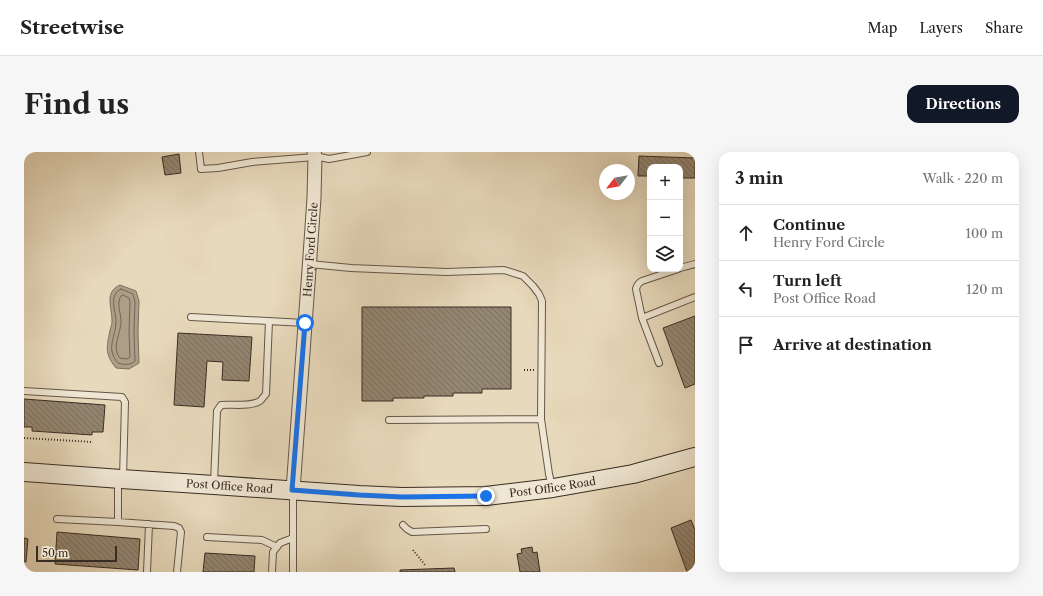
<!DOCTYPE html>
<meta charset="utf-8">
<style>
body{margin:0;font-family:"Libre Caslon Text",serif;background:#f6f6f6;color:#222}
.controls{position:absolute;right:12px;top:12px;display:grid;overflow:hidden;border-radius:8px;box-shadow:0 4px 16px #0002}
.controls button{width:36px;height:36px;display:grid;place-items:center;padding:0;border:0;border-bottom:1px solid #e0e0e0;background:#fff;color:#222;font:20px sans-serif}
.compass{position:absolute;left:575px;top:12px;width:36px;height:36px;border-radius:50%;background:#fff;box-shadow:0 4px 16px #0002;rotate:239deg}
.scale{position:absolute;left:12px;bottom:10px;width:81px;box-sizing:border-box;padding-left:4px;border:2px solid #392c22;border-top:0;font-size:11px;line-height:14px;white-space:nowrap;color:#392c22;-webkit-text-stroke:3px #efe6d3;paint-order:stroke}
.stop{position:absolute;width:12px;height:12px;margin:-9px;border:3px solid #1a73e8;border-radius:50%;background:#fff}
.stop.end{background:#1a73e8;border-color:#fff;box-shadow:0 1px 4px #0008}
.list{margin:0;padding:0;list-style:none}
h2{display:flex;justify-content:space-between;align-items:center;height:52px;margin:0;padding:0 16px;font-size:17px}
h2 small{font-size:13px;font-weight:400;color:#767676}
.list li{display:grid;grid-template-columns:26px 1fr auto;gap:12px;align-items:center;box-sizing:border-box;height:56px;padding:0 16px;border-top:1px solid #e0e0e0}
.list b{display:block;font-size:15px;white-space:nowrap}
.list p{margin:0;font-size:13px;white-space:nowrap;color:#767676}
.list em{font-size:13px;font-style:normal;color:#767676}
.icon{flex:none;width:22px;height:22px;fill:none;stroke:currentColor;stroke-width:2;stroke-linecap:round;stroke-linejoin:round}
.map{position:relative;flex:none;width:671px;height:420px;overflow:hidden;border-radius:12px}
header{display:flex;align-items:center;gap:24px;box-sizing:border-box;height:56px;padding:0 20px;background:#fff;border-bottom:1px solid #e0e0e0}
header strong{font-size:19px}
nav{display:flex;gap:22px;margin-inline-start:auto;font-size:14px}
.intro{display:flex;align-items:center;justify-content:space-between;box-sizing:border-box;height:96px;padding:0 24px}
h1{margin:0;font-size:28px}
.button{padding:10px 18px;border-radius:12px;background:#111827;color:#fff;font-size:14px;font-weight:700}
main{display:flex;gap:24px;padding:0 24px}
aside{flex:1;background:#fff;border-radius:12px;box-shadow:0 4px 16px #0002}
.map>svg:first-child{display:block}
.water{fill:#ac9e87;stroke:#7e705f}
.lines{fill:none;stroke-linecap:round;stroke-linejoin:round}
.shore{stroke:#726554;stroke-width:1}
.building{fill:url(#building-back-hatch);stroke:#392c22}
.lane-casing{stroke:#645748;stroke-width:8}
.street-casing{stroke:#645748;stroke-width:15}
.secondary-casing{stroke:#392c22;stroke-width:20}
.path{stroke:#392c22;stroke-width:2;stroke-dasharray:1 2;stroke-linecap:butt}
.lane{stroke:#efe6d3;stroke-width:6}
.street{stroke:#efe6d3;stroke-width:13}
.secondary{stroke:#efe6d3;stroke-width:18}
.route{stroke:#1a73e8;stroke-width:5}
.labels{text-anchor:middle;stroke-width:3.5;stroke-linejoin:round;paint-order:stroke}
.street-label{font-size:11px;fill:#392c22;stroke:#efe6d3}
</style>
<header>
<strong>Streetwise</strong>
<nav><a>Map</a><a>Layers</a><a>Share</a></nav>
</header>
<div class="intro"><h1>Find us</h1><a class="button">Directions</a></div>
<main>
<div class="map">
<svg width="671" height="420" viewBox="0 0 671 420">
<defs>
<pattern id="building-back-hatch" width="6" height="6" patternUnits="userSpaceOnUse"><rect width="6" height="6" fill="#938672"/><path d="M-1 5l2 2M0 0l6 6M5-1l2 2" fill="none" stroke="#796e5d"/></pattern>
</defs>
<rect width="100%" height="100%" fill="#e7d9bb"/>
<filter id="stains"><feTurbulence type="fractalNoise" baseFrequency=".005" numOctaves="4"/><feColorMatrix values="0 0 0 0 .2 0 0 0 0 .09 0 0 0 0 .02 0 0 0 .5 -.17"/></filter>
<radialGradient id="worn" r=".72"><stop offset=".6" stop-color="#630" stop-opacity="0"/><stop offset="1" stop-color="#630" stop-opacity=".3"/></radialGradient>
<!-- water -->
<path class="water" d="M96 133 112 139 115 149 114 180 115 211 105 217 92 216C80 201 83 195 86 178 87 175 88 172 88 169 88 155 80 140 96 133Z"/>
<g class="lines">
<!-- shore -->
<path class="shore" d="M97 137 109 142 111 150 110 180 111 209C107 213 100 213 94 211 81 196 92 186 92 169 92 159 84 143 97 137Z
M99 143 105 146 106 150 105 180 106 205 103 207 96 206C87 196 97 181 97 169 97 161 92 151 97 144Z"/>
</g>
<!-- building -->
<path class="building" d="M155 2 157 21 141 23 138 5Z
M615 4 671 6V26H656V15H626V24H614Z
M338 155H487V237H458V241H429V244H400V246H369V249H338Z
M671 164V232L661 236 639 176Z
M154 181 228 185 225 229 198 228 199 210 183 209 180 255 150 253Z
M0 247 81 253 79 280H68V283L8 279V275H0Z
M667 368 671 378V420H663L647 376Z
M33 380 116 387 114 418 31 412Z
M0 386 4 387 2 410H0Z
M508 395 509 401 513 400 516 420H496L493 402 498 401 497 397Z
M181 401 231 404 230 420H179Z
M430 416 431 420H376V418Z"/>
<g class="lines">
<defs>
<path id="lane" d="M175 0 177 17 194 16 228 10 291 5
M291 4 305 7 343 0
M286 112 327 116 422 120 480 118 499 124 509 134 515 142 518 149 517 267 525 322 528 335
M656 116 671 112
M167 165 281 171
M618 166 612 137C613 133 614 131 618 129L654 117
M635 211 618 166 671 145
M0 239 98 245 101 250 99 326
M365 268 517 267
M94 329V370L150 374 155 376 157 380 153 420
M190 331 193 259 197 253C208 252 227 255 236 249 238 247 240 244 242 242L245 169
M269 340V420
M33 367 94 370
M379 373 383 377 388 380 462 377
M183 385 238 388 253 395
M123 420 125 372
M248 420 249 400 256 391 269 386"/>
<g id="street">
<path id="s1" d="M269 338 286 104 290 46 291 4 290 0"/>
</g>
<g id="secondary">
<path id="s2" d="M0 320 97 327 190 333 335 343 378 345 462 344 529 336 609 322 671 305"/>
</g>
</defs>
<!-- lane casing -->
<use href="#lane" class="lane-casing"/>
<!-- street casing -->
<use href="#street" class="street-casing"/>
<!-- secondary casing -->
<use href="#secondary" class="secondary-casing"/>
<!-- path -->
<path class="path" d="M500 218H510
M0 286 69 290
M389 398 401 413"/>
<!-- lane -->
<use href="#lane" class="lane"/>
<!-- street -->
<use href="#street" class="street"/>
<!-- secondary -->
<use href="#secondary" class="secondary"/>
</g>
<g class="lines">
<!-- route -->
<path class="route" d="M281 171 268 338 335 343 378 345 462 344"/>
</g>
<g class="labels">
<!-- street labels -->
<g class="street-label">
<text dy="4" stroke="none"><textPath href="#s1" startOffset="241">Henry Ford Circle</textPath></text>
<text dy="4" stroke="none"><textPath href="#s2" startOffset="206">Post Office Road</textPath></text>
<text dy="4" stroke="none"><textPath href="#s2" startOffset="530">Post Office Road</textPath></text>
</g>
</g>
<rect width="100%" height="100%" filter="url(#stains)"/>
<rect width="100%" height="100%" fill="url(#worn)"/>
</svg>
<div class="controls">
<button>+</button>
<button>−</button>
<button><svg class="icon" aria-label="layers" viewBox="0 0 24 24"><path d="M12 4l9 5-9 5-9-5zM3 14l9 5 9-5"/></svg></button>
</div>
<svg class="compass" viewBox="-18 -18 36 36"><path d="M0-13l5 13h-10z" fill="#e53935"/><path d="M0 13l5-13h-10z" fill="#767676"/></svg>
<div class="scale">50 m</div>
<div class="stop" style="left:281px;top:171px"></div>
<div class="stop end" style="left:462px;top:344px"></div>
</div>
<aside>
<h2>3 min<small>Walk · 220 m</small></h2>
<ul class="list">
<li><svg class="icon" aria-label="ahead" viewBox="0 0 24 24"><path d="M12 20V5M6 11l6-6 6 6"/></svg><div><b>Continue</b><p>Henry Ford Circle</p></div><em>100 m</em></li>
<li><svg class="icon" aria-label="left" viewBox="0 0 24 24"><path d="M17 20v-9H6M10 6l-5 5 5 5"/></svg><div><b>Turn left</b><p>Post Office Road</p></div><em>120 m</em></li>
<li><svg class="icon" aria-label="arrive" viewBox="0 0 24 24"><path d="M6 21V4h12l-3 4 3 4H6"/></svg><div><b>Arrive at destination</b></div></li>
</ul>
</aside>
</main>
